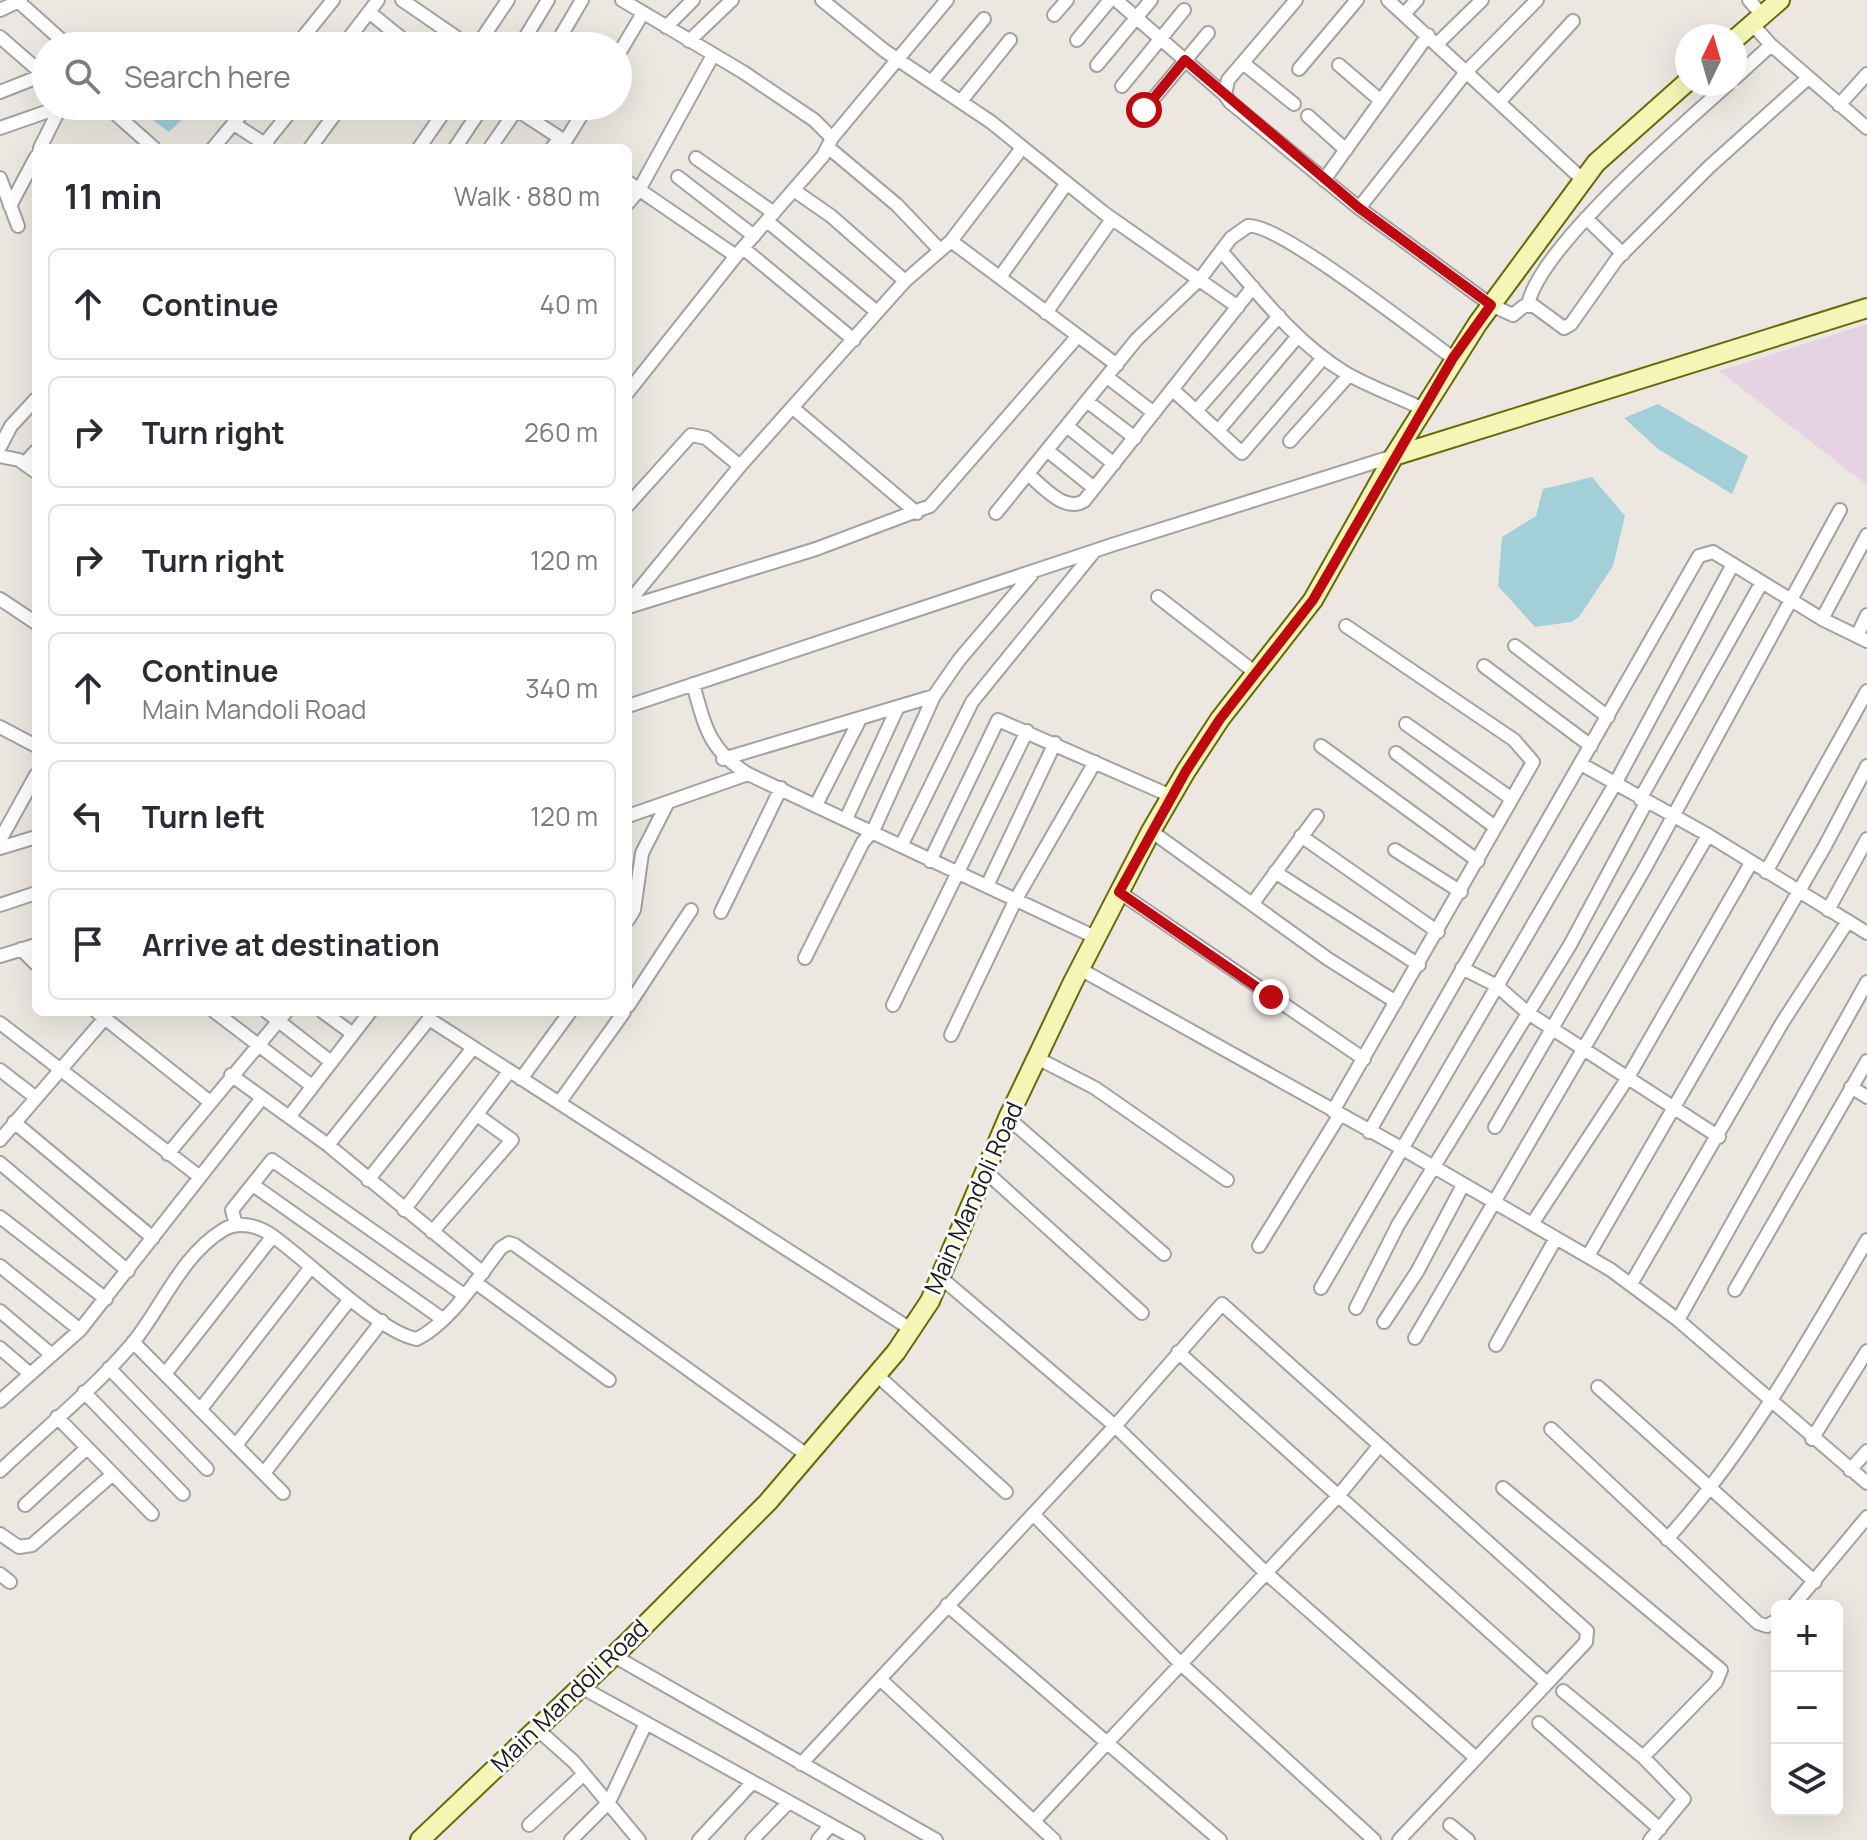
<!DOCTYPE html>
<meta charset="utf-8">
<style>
body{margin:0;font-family:Manrope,sans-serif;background:#f7f7f7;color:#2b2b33}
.controls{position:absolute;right:24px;bottom:24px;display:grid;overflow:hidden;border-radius:12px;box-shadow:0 8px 32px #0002}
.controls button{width:72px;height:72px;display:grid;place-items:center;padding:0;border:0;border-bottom:2px solid #e1e1e2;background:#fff;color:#2b2b33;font:40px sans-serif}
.compass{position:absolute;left:1675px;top:24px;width:72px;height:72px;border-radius:50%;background:#fff;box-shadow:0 8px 32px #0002;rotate:5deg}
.stop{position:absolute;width:24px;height:24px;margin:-18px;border:6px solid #be0911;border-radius:50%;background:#fff}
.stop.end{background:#be0911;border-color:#fff;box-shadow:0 2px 8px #0008}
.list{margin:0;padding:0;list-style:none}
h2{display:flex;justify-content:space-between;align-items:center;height:104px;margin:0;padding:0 32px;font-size:34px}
h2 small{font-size:26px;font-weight:400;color:#7c7c81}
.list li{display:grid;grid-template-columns:52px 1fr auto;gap:24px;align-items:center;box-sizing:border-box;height:112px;margin:0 16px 16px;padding:0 16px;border:2px solid #e1e1e2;border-radius:12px}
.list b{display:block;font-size:30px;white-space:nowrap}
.list p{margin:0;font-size:26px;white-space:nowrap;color:#7c7c81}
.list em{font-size:26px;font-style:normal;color:#7c7c81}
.icon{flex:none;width:44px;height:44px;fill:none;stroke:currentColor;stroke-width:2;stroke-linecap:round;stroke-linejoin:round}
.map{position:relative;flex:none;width:1867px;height:1840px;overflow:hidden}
.search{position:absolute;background:#fff;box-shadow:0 8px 32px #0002;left:32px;top:32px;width:600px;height:88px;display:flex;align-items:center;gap:20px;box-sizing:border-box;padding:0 28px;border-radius:44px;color:#7c7c81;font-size:30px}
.panel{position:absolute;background:#fff;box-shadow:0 8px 32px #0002;left:32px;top:144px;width:600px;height:872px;border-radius:12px}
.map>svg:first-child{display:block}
.industrial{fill:#e5d3e3}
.water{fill:#a3cfd9}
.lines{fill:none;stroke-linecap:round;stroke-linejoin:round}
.street-casing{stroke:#a2a2a2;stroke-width:16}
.secondary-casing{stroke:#656b09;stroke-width:22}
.street{stroke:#fff;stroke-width:12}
.secondary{stroke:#f5f6b6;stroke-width:18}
.route{stroke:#be0911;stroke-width:10}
.labels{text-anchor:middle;stroke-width:6;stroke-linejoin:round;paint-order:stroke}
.street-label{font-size:24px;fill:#1b1b1b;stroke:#fff}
</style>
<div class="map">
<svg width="1867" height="1840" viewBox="0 0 1867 1840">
<rect width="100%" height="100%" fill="#ece8e1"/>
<!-- industrial -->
<path class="industrial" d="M1867 324V485L1719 371Z"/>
<!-- water -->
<path class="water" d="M134 106H190L188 114 169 132Z
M1658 404 1748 456 1732 494 1658 449 1624 418Z
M1592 477 1625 516 1613 566 1579 617 1571 622 1535 627 1498 586 1502 537 1536 516 1543 489Z"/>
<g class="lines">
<defs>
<path id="street" d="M402 0 469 46
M622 0 743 72 814 120 832 138 823 156 736 256 628 392
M822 0 885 51 991 122 1104 213 1238 307
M1116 0 1225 95
M1296 0 1228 80 1225 95 1230 102 1359 208 1491 305 1513 315 1524 306H1534L1564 328 1571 324 1617 259 1709 167 1807 79
M1388 0 1583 180
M1749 0 1762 15
M19 2 68 46
M0 10 21 0
M369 12 411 46
M1404 14 1417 0
M1054 15 1067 0
M1752 24 1771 45 1867 128
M666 27 693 0
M0 37 46 77
M1077 40 1110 0
M689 41 732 0
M1438 43 1482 0
M296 46 333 0
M343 46 378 0
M434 46 445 31
M477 46 508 0
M520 46 548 0
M555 46 582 0
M618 55 643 13
M1243 63 1294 104
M1097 65 1151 0
M1339 65 1381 101
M1299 69 1357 0
M1735 78 1771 45
M932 81 984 19
M1122 86 1184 10
M0 92 43 75
M961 101 1010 40
M1500 101 1573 21
M1839 105 1867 74
M511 106 560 138
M1144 110 1208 33
M118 116 154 148
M1308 116 1346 150
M234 124 268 146
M0 128 60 107
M832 138 947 0
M40 148 61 106
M213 148 248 106
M261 148 295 106
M310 148 341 106
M419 148 448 106
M455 148 483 106
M490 148 519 106
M552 148 560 138 566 140 587 106
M829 148 897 205 939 249
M696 158 774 213
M678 177 754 236
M0 178 18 226
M1324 180 1428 35
M628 182 736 256
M795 191 831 216 905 281
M628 203 639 190 713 55
M10 206 36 157
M1359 208 1467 71 1537 0
M1586 218 1623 254
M767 221 877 312
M951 241 1117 365
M743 248 854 340
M1221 251C1259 294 1295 342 1344 372 1369 387 1397 396 1423 409
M1000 277 1067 183
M1528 305C1539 247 1681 127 1728 84
M1046 313 1112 219
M1107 377 1154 413
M1173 390 1242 453 1323 358
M1088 402 1135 438
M793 408 917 513
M1196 411 1279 316
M1068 427 1114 464
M1218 431 1298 336
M1290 441 1349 375
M0 447 11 426 36 399
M1048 451 1094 488
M0 456 19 460 36 472
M25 463 36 451
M1028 474C1042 486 1065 513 1084 501L1253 287
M628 505 691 435 706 438 740 466
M996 513 1137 339 1200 279 1231 238 1248 226C1278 222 1419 334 1453 358
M1158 597 1257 674
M0 599 36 623
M628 603 740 466 905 281 951 241 1022 148
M628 607 816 549 930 506 1077 337
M1822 619 1867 535
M1857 636 1867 615
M1515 646 1608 717
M1484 666 1591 746
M693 684C705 727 709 750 748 774L1097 938
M628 706 1115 544 1394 456
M1406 724 1512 799
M0 727 36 746
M1321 746 1478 861
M1396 753 1495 827
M723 759 934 696
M1581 764 1708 835 1867 933
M1640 799 1762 582
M816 805 859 721
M628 816 748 774
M846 819 897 709
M1151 831 1328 959 1396 1002
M1301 836 1438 932
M0 840 36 775
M901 846 972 702 1093 553
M0 848 36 837
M1395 850 1461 892
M930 861 998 720 1171 796
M1275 872 1419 965
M1766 872 1867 691
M987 886 1055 743
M1119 892 1364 1059
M1253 903 1317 816
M0 905 36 893
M1828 910 1867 839
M721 912 781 788
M628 920 634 910 642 853 666 806
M21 949 36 964
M0 956 36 945
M805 958 863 842 873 831 934 696 959 660 1032 574
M1462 968 1497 986 1528 1013 1719 1137
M1080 969 1403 1149 1611 1270 1678 1320 1867 1483
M893 1005 1027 731
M628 1006 691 910
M97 1012 210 1102
M215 1012 312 1086
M267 1012 331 1062
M323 1012 353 1034
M429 1019 912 1330
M0 1023 200 1177
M951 1035 1016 899 1095 762
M1037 1058 1095 1088 1227 1180
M0 1070 35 1097
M231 1075 328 1145 483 1273
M521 1079 570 1012
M1851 1087 1867 1097
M559 1103 624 1012
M1333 1111 1533 762 1514 740 1346 626
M289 1117 370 1012
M1008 1118 1164 1254
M14 1122 153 1238
M1495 1127 1645 868 1840 510
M1369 1132 1699 556 1713 552 1822 619 1867 641
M0 1140 105 1018
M328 1145 429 1019 430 1012
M168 1154 286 1012
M0 1163 128 1271
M985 1171 1142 1313
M368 1180 473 1048
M253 1185 441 1318
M404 1210 509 1072
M0 1217 106 1299
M1532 1224 1627 1079 1751 863
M236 1225 232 1210 272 1160 464 1295
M432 1232 512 1140 477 1115
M1259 1246 1339 1116
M1588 1256 1825 846 1867 766
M0 1266 80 1330
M939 1276 1115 1426 1265 1572 1476 1758
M475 1282 609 1380
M1631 1284 1782 1023 1848 921
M1321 1288 1615 784 1733 564
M1735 1290 1867 1061
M1356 1308 1398 1225 1570 945 1646 803
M0 1311 52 1355
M1678 1320 1867 982
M1384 1322 1417 1272 1463 1185
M1415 1338 1708 835
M133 1342 283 1493
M1496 1345 1556 1238
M0 1348 29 1373
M1178 1352 1547 1683
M109 1368 207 1469
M165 1374 273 1236
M878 1376 1006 1492
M1598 1387 1815 1582
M84 1392 183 1494
M0 1401 80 1330 262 1098
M200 1410 311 1267
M57 1417 152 1514
M1551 1429 1758 1623 1767 1626 1777 1620
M1812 1439 1867 1351
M236 1445 350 1299
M1850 1470 1867 1451
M0 1471C44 1429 93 1390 132 1344 162 1307 181 1256 223 1230 239 1220 260 1226 274 1237 308 1261 380 1333 417 1339 452 1321 477 1278 501 1248L509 1243 515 1245 807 1455
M264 1473 382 1321
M1503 1488 1721 1670 1716 1682 1643 1757
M25 1505 87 1448
M1034 1515 1181 1664 1374 1840
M0 1534 19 1547 32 1545 113 1474
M1667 1539C1748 1449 1806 1344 1867 1240
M0 1574 10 1582
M947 1605 1220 1840
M1793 1606 1867 1517
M614 1656 936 1840
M880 1679 1054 1840
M581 1687 858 1840
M1563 1691 1643 1757 1684 1799 1650 1840
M1539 1723 1660 1829
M537 1729 574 1762 639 1840
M801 1764 1115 1426 1222 1304 1587 1631 1586 1642 1399 1840
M1034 1821 1339 1495 1379 1446
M529 1825 584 1774
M1450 1825 1468 1840
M571 1840 609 1802 646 1723
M699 1840 752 1783
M752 1840 788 1803
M818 1840 830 1826"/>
<path id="secondary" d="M1735 39 1780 0
M1394 456 1867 308
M420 1840 626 1644 768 1502 896 1352 930 1301 1008 1118 1073 982 1151 831 1186 771 1220 719 1313 600 1394 456 1478 323 1596 163 1687 82"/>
</defs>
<!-- street casing -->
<use href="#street" class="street-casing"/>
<!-- secondary casing -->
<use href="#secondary" class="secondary-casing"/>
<!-- street -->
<use href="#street" class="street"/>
<!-- secondary -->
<use href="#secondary" class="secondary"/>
</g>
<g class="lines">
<!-- route -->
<path class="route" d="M1144 110 1185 60 1359 208 1491 305 1453 358 1313 600 1220 719 1186 771 1119 892 1271 997"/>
</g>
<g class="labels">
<!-- street labels -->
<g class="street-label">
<text transform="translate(974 1198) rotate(-66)" y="8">Main Mandoli Road</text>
<text transform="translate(570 1696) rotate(-44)" y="8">Main Mandoli Road</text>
</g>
</g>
</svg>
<div class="controls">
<button>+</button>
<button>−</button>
<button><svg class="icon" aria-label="layers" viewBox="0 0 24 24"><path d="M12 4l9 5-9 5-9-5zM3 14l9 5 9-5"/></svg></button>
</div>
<svg class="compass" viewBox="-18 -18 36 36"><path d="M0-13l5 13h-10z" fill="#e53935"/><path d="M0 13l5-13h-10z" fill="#7c7c81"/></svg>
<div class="stop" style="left:1144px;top:110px"></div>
<div class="stop end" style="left:1271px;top:997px"></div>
<div class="search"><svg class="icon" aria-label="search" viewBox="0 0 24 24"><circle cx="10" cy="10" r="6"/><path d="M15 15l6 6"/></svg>Search here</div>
<section class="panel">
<h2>11 min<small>Walk · 880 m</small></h2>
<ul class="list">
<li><svg class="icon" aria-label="ahead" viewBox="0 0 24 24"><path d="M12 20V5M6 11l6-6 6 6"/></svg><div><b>Continue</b></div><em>40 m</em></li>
<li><svg class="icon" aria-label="right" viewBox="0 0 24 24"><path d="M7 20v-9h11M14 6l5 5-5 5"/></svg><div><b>Turn right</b></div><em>260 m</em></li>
<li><svg class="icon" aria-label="right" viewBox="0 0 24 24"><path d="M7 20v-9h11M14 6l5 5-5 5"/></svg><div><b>Turn right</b></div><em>120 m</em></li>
<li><svg class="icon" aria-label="ahead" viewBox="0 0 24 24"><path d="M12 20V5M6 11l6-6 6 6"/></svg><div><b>Continue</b><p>Main Mandoli Road</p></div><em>340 m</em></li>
<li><svg class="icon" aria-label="left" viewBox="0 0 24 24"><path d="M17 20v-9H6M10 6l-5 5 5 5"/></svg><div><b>Turn left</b></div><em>120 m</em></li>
<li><svg class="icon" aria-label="arrive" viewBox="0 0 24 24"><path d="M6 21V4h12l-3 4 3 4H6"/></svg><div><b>Arrive at destination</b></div></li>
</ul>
</section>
</div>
